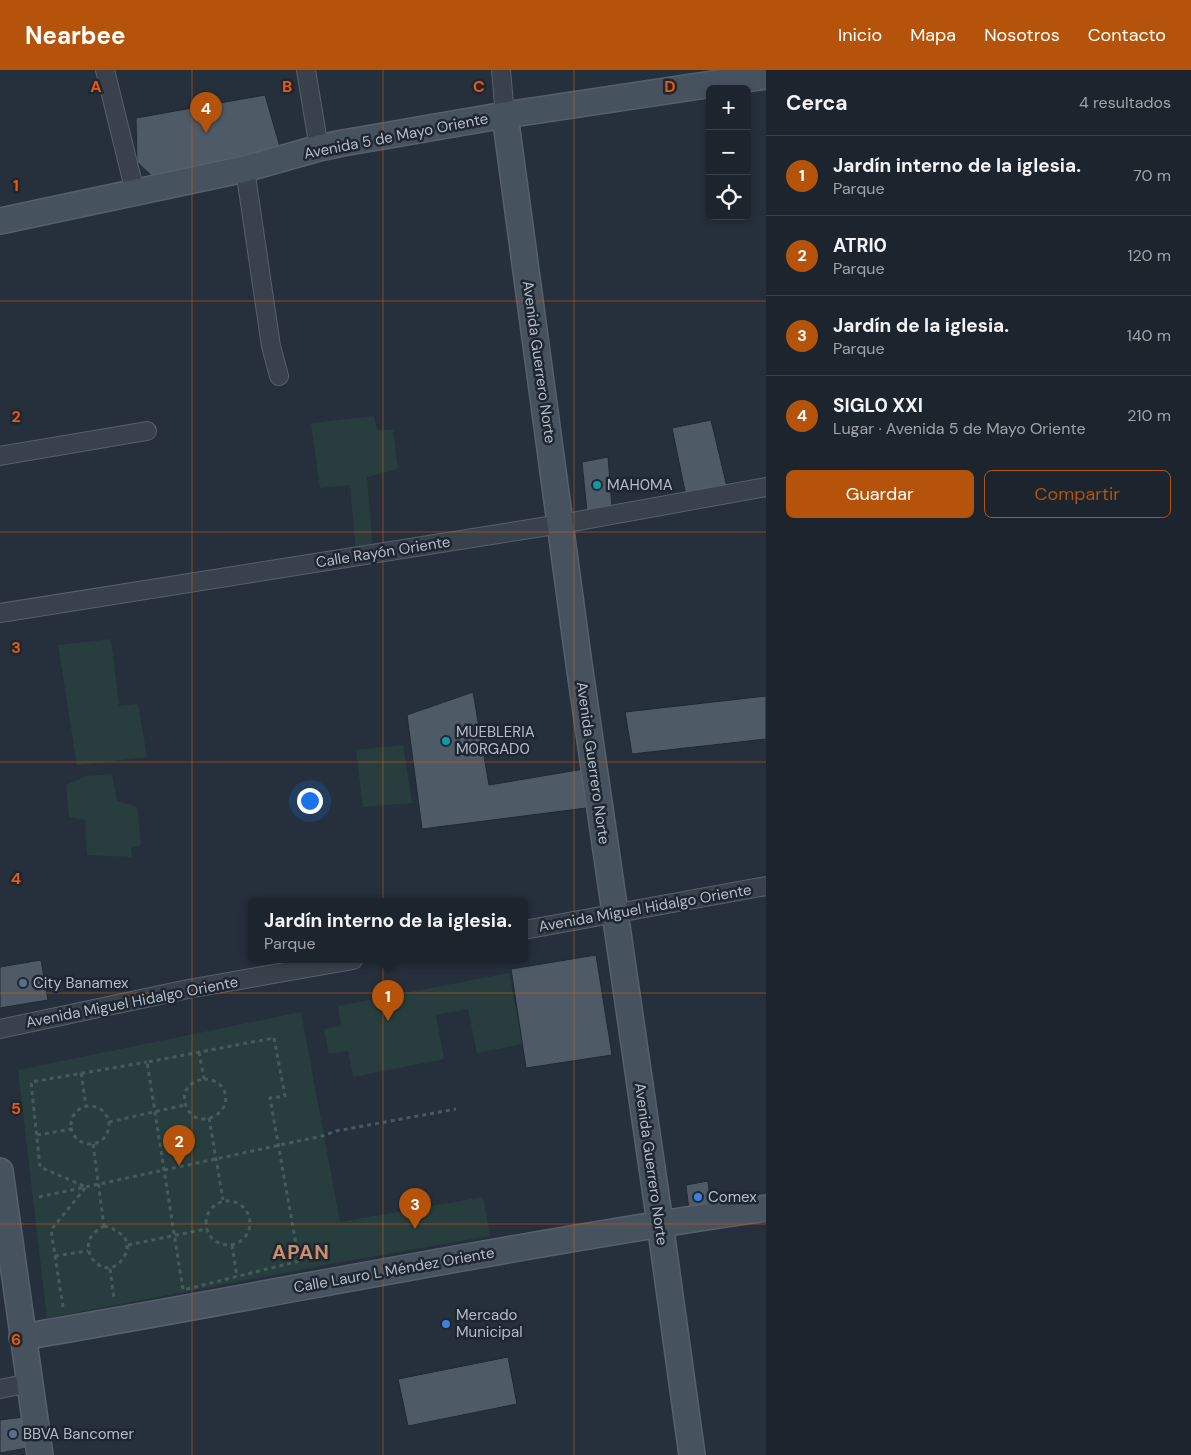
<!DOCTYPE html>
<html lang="es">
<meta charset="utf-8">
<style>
body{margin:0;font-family:"DM Sans",sans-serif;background:#293039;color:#f1f3f6}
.controls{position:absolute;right:15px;top:15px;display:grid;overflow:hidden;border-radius:8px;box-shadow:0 2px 8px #0003}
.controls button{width:45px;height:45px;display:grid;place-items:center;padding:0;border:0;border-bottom:1px solid #3a4149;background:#1c242d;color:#f1f3f6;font:25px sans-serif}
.you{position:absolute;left:309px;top:730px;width:18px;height:18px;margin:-12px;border:4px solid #fff;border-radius:50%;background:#1a73e8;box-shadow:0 0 0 8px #1a73e833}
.badge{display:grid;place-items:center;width:32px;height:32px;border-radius:50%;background:#b45309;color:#fff;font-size:16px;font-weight:700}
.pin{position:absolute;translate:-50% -41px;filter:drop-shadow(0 1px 2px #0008)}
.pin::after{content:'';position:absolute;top:26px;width:18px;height:15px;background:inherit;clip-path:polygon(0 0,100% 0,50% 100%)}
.popup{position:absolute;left:248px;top:828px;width:280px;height:65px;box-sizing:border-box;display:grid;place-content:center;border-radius:8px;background:#1c242d;filter:drop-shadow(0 1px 4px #0005);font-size:16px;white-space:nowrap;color:#a0a4aa}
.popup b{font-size:19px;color:#f1f3f6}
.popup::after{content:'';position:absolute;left:50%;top:100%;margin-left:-10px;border:10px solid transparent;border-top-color:#1c242d}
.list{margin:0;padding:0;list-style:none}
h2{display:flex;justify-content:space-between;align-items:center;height:65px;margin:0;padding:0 20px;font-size:21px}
h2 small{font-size:16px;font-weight:400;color:#a0a4aa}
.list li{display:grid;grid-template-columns:32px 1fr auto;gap:15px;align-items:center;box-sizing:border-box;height:80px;padding:0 20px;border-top:1px solid #3a4149}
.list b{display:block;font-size:19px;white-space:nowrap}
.list p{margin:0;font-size:16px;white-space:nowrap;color:#a0a4aa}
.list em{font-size:16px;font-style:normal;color:#a0a4aa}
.actions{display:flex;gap:10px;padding:15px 20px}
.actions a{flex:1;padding:11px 0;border:1px solid #b45309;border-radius:8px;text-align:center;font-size:18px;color:#b45309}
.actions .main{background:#b45309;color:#fff}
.icon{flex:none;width:28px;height:28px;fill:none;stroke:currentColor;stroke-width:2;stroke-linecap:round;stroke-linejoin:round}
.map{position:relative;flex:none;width:766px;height:1385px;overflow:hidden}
header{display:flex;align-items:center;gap:30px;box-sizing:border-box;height:70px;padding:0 25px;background:#b45309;color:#fff}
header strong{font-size:24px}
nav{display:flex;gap:28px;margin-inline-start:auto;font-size:18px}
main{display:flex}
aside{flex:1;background:#1c242d}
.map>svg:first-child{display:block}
.green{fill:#283e3e}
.building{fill:#4e5b67;stroke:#202933}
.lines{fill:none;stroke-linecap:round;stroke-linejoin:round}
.street-casing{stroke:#57606a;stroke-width:20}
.secondary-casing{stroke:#57606a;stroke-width:28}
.path{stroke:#475b5c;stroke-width:3;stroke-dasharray:4 4;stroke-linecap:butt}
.street{stroke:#39424c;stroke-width:18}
.secondary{stroke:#47525f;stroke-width:25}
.grid{fill:none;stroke:#e8590c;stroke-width:1;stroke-opacity:0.55}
.culture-dot{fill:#0f9aa8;stroke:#1e2731;stroke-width:2}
.service-dot{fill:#5c6f8a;stroke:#1e2731;stroke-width:2}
.shop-dot{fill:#3f7fe0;stroke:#1e2731;stroke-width:2}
.labels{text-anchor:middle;stroke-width:5;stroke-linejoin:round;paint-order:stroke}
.street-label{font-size:15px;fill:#b5bdc7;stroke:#1e2731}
.poi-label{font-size:15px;fill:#b5bdc7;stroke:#1e2731;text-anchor:start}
.district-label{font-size:20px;font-weight:bold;letter-spacing:1px;fill:#cd8f6a;stroke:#1e2731}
.grid-label{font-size:16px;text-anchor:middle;font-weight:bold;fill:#e8590c;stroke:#1e2731;stroke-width:5;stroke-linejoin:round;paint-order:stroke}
</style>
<header>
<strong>Nearbee</strong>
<nav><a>Inicio</a><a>Mapa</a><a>Nosotros</a><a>Contacto</a></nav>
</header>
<main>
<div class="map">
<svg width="766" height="1385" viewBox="0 0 766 1385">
<rect width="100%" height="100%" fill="#25303c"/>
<!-- green -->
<path class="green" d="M374 346 377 360H393L398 399 367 407 373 481 356 482 350 415 320 418 311 353Z
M111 569 119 636 138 634 147 687 77 695 58 575Z
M403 675 412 733 363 737 356 680Z
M112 704 117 731 137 737 141 775 131 778 132 787 87 785 85 750 69 747 66 715 86 706Z
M509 903 523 974 477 983 468 939 436 945 444 989 353 1007 348 981 329 984 324 959 341 956 338 936Z
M301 942 340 1152 483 1127 490 1166 347 1191 47 1248 18 1000Z"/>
<!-- building -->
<path class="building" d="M265 25 280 77 154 108 137 92 136 48Z
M711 350 727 417 686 426 672 358Z
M608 387 612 437 587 442 582 392Z
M473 622 489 715 590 698 594 737 422 759 407 645Z
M766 626V669L632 684 625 642Z
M596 885 612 985 526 998 511 899Z
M41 890 48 930 0 938V897Z
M708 1111 711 1139 689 1141 686 1115Z
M508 1287 517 1334 408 1356 398 1309Z
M23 1347 27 1378 0 1383V1350Z"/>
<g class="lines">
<defs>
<path id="street" d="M105 0 135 122
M306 0 319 78
M501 0 505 45
M245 99 271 276 279 306
M0 386 147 361
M0 543 561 454 766 417
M524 860 766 816
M0 959 188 919 353 890
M0 1319 30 1313"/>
<path id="secondary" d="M505 45 579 594 660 1153 692 1385
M0 151 245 99 319 78 343 73 505 45 766 6
M0 1101 40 1385
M22 1267C270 1225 517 1174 766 1138"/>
</defs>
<!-- street casing -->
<use href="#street" class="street-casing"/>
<!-- secondary casing -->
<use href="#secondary" class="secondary-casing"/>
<!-- path -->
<path class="path" d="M274 968 285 1026 270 1028 299 1191 183 1220 147 992Z
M199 982 204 1009
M81 1003 86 1036
M204 1009C232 1009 234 1046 204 1049 186 1051 171 1015 204 1009Z
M71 1055a19 19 0 1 1 38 0a19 19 0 1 1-38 0Z
M209 1048 223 1130
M109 1052 185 1035
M37 1065 72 1059
M93 1074 104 1156
M39 1127 322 1066 336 1061 456 1039
M206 1153a22 22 0 1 1 44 0a22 22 0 1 1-44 0Z
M104 1156C118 1159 133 1169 125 1185 107 1220 66 1174 104 1156Z
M128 1175 206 1159
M232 1175 237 1207
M55 1186 88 1181
M110 1199 114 1228
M63 1237 51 1160 86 1117 40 1097 31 1012 147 992"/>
<!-- street -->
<use href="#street" class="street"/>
<!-- secondary -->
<use href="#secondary" class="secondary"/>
</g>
<!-- grid -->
<path class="grid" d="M192 0V1385M383 0V1385M574 0V1385M0 231H766M0 462H766M0 692H766M0 923H766M0 1154H766"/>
<!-- markers -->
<g class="culture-dot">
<circle cx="597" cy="415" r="5"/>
<circle cx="446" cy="671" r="5"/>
</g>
<g class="service-dot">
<circle cx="23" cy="913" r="5"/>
<circle cx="13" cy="1364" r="5"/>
</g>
<g class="shop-dot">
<circle cx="698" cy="1127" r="5"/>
<circle cx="446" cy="1254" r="5"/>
</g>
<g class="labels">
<!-- street labels -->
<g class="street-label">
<text transform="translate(396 66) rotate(-11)" y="5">Avenida 5 de Mayo Oriente</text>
<text transform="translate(539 292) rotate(82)" y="5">Avenida Guerrero Norte</text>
<text transform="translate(383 482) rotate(-9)" y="5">Calle Rayón Oriente</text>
<text transform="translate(593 693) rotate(82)" y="5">Avenida Guerrero Norte</text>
<text transform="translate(645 838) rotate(-10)" y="5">Avenida Miguel Hidalgo Oriente</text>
<text transform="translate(132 932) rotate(-11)" y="5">Avenida Miguel Hidalgo Oriente</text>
<text transform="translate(651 1094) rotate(82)" y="5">Avenida Guerrero Norte</text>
<text transform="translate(394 1200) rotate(-10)" y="5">Calle Lauro L Méndez Oriente</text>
</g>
<!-- poi labels -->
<g class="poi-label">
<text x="607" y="420">MAH0MA</text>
<text x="456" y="667">MUEBLERIA<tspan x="456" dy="17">M0RGAD0</tspan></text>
<text x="33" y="918">City Banamex</text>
<text x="708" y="1132">Comex</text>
<text x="456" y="1250">Mercado<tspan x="456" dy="17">Municipal</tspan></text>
<text x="23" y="1369">BBVA Bancomer</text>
</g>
<!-- district labels -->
<g class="district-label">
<text x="301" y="1189">APAN</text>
</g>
</g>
<g class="grid-label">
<text x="96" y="22">A</text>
<text x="287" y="22">B</text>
<text x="479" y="22">C</text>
<text x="670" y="22">D</text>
<text x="16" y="121">1</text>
<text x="16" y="352">2</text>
<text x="16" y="583">3</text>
<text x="16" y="814">4</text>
<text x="16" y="1044">5</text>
<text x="16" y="1275">6</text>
</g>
</svg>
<div class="controls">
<button>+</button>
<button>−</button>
<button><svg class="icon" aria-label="locate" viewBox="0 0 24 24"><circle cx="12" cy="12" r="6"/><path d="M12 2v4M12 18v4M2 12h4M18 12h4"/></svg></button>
</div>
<div class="you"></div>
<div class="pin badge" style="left:388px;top:951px">1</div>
<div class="popup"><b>Jardín interno de la iglesia.</b>Parque</div>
<div class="pin badge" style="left:179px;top:1096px">2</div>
<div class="pin badge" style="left:415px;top:1159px">3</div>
<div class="pin badge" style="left:206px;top:63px">4</div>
</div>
<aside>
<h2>Cerca<small>4 resultados</small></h2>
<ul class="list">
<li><span class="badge">1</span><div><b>Jardín interno de la iglesia.</b><p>Parque</p></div><em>70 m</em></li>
<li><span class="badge">2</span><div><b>ATRI0</b><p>Parque</p></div><em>120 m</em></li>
<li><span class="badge">3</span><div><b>Jardín de la iglesia.</b><p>Parque</p></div><em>140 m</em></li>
<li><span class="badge">4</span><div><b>SIGL0 XXI</b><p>Lugar · Avenida 5 de Mayo Oriente</p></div><em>210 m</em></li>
</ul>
<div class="actions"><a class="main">Guardar</a><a>Compartir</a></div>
</aside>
</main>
